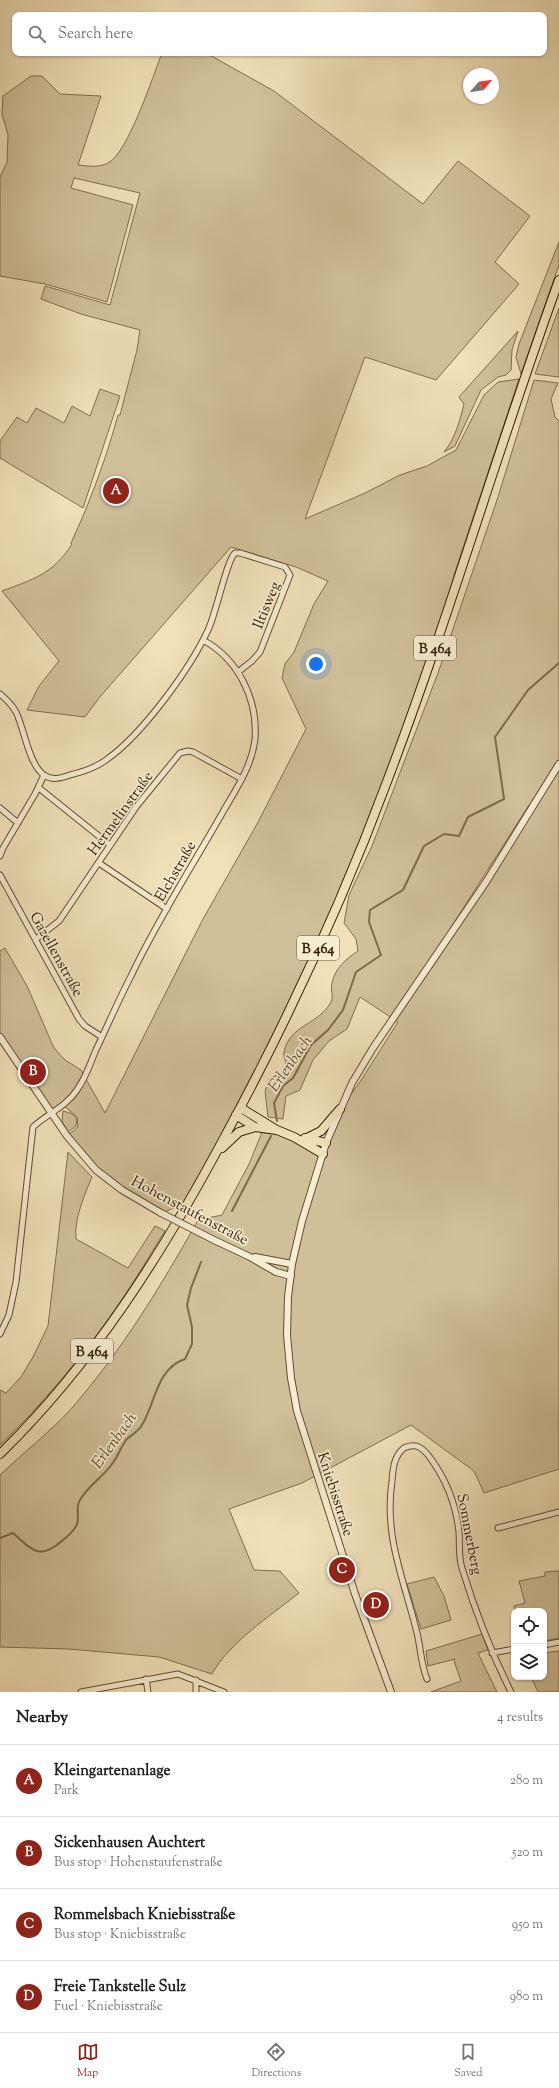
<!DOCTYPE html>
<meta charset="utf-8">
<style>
body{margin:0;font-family:"Sorts Mill Goudy",serif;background:#f2f2f2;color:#222}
.controls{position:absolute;right:12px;bottom:12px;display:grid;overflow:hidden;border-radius:8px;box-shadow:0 1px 3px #0004}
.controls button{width:36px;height:36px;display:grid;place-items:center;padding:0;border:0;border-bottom:1px solid #e0e0e0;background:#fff;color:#222;font:20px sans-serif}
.compass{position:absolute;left:463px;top:68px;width:36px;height:36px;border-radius:50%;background:#fff;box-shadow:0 1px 3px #0004;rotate:61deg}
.you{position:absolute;left:316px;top:664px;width:14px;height:14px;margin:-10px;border:3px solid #fff;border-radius:50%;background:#1a73e8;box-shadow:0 0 0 6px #1a73e833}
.badge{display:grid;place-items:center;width:26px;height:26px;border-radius:50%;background:#8f2418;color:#fff;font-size:13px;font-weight:700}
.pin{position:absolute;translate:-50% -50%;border:2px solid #fff;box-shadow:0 1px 4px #0006}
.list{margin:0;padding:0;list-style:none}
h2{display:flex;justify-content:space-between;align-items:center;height:52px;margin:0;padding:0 16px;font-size:17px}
h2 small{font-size:13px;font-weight:400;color:#767676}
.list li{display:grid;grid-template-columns:26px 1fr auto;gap:12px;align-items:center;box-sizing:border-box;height:72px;padding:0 16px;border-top:1px solid #e0e0e0}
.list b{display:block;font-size:15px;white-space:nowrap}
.list p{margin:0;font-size:13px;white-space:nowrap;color:#767676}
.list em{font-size:13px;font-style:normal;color:#767676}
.icon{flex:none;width:22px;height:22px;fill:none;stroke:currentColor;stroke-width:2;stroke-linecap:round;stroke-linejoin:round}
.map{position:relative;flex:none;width:559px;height:1692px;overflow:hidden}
.search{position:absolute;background:#fff;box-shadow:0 1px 3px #0004;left:12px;right:12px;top:12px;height:44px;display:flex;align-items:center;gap:10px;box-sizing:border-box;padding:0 14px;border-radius:8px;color:#767676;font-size:15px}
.sheet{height:340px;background:#fff}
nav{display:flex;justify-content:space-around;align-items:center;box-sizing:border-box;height:56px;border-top:1px solid #e0e0e0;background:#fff;font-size:11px;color:#767676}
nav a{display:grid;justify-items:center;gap:2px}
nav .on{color:#8f2418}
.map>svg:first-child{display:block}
.green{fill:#d0c09a;stroke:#826e4d;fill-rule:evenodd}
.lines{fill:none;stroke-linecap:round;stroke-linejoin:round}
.stream{stroke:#7e6a49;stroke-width:2}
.minor-casing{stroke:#624e2e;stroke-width:7}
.tertiary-casing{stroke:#624e2e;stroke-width:8}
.primary-casing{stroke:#331d00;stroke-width:10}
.minor{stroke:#f5ecd2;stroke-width:5}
.tertiary{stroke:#f5ecd2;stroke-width:6}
.primary{stroke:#f0e1b9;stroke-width:8}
.tertiary-bridge-casing{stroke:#624e2e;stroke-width:8;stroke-linecap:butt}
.tertiary-bridge{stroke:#f5ecd2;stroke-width:6}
.labels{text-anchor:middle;stroke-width:3.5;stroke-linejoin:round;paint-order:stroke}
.shield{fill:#f5ecd2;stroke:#6d5b3f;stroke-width:1}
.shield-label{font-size:14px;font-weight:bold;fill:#331d00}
.street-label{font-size:15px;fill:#331d00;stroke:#f5ecd2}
.water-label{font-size:16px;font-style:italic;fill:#5f4a2b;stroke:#f5ecd2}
</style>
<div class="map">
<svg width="559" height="1692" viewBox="0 0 559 1692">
<rect width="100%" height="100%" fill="#f0e1b9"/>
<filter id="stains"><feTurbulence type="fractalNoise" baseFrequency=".005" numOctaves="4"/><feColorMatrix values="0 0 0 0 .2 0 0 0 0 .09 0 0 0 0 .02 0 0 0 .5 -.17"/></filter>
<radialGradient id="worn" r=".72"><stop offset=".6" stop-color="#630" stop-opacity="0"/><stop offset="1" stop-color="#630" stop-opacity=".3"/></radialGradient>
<!-- green -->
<path class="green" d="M162 53H206L274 91 423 204 458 161 530 216 495 262 519 284 436 380 365 357 305 519 365 493 400 475 427 466 456 450 484 395 498 382 519 379 455 572 443 624 324 935 188 1203 161 1213 113 1184 67 1136 78 1127 77 1117 63 1105 52 1114 0 1035V951L5 948 27 986 54 1048 65 1060 81 1070 105 1113 203 919 257 824 306 729 282 678 285 664 294 652 314 604 328 581 296 567 231 547 99 698 85 717 27 710 39 686 59 661 2 591C34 579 53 574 72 544L71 543C90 502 106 459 118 415H120L137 350 140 330 81 314 41 299 45 286 110 305 140 193 74 178 71 188 133 205 107 302 45 284 0 276V177L7 162 8 135 2 114 3 96 31 76H42L60 94 101 96 78 165C87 166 99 168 108 163 128 153 153 76 162 53Z
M559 242V265L521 374 516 357 519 344Z
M559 308V377L535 374Z
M518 331 512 350 511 370 506 375 498 377 481 390 455 446 444 452C455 439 460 420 464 404L459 397Z
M534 380 558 383 551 399 555 417 559 421V1469L484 1493 474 1471 411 1425 302 1483 229 1509 254 1570 280 1571 299 1593C270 1616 230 1642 212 1674L159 1657 69 1649 0 1647V1475C23 1453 50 1432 71 1409 121 1352 161 1286 198 1220L222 1215 249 1164 265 1125 323 1153 340 1109 360 1082 398 1022 360 997 347 1029 329 1041 313 1060 300 1090 286 1096 283 1119 268 1117 265 1091 269 1079 288 1070C287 1065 283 1057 284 1052 289 1025 320 1024 331 1002 334 996 330 989 332 983 335 968 346 959 358 951L356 939 344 923 349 895 372 846 438 673 498 497ZM529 805 534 808 432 968 427 965Z
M100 389 120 396 83 508 0 458V441L17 417 27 423 36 408 64 423 72 406 90 416Z
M63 1111 73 1114 77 1119 76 1126 68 1132 62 1121Z
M68 1152 92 1177C84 1196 74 1219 76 1239L128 1268 155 1226 165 1231C149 1256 134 1283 116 1308 82 1357 43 1404 0 1445V1390L6 1393 21 1377 33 1357 48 1326Z
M559 1571V1638L544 1641V1611H515L514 1606 525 1603 519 1581 545 1576V1572Z
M434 1577 444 1596 451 1620 421 1629 407 1584Z
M482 1634 488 1650 478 1653 497 1692H431L461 1681 454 1661 455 1659 428 1666 426 1651Z
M559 1651V1692H538L531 1677H544V1653Z"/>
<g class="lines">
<!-- stream -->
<path class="stream" d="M277 1121 274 1103 283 1086 293 1078 311 1045 328 1030 343 1010 356 972 381 955 369 922 370 910 403 890 424 846 444 834 459 836 468 817 504 799 495 737 528 690 559 663
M232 1211 271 1136
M0 1538 13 1533C32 1550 40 1561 63 1540 68 1536 75 1530 77 1524 80 1516 75 1507 80 1500 88 1486 103 1477 112 1464 118 1456 121 1447 126 1440 131 1435 138 1432 142 1425 156 1402 156 1369 185 1359L192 1344V1327L187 1305 191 1288 201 1262"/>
<defs>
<path id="minor" d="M0 694C6 699 12 705 16 712 24 728 29 765 44 775 52 781 61 778 70 775 83 772 95 768 106 760 142 735 190 669 208 630 216 614 227 559 235 553H240L285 567 290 575 260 652 252 661 238 672
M39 788 110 845
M0 808 18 823
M0 856 3 848 35 794 44 775
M99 863 167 909
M0 875 79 1019 85 1026 102 1037
M36 939 59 921 136 807 180 753 188 751 193 752 242 779
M0 1334 9 1315 16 1282 33 1127C47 1114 66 1107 77 1090 85 1079 90 1065 95 1052 107 1027 118 1001 131 976 158 919 193 865 224 810 237 788 252 765 255 739 258 699 238 659 203 640
M498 1528 559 1512
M544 1645 559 1642
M492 1653 514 1649
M146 1679 148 1692
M427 1679C420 1662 421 1646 416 1629 403 1577 384 1536 392 1481 393 1468 394 1456 404 1448 417 1442 424 1449 431 1459 447 1481 456 1505 459 1532 460 1544 458 1556 462 1568 475 1611 491 1652 511 1692
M196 1680V1692
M81 1692 178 1674 224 1692"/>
<path id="tertiary" d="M0 1037 67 1136 96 1170 122 1190 161 1213
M214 1240 250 1257 276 1272 291 1276
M255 1257 292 1264
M391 1692 355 1594 297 1411 291 1378 287 1335 288 1297 292 1264 302 1221 326 1143 352 1083 373 1048 486 882 559 764"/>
<path id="primary" d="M241 1108 275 1129
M236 1115 255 1127 277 1130 294 1137 323 1154
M305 1138 326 1143
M307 1138 321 1131 340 1109
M222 1148 239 1132 255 1127
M0 1454C94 1362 162 1254 224 1138 287 1022 342 903 388 779 450 615 499 445 559 280"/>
</defs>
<!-- minor casing -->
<use href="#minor" class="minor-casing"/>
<!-- tertiary casing -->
<use href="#tertiary" class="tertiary-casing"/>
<!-- primary casing -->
<use href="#primary" class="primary-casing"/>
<!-- minor -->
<use href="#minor" class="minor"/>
<!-- tertiary -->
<use href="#tertiary" class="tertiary"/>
<!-- primary -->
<use href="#primary" class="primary"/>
<defs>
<path id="tertiary-bridge" d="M161 1213 214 1240"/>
</defs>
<!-- tertiary-bridge casing -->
<use href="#tertiary-bridge" class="tertiary-bridge-casing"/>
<!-- tertiary-bridge -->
<use href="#tertiary-bridge" class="tertiary-bridge"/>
</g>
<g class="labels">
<!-- shield labels -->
<g class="shield">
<rect x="414" y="636" width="42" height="24" rx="3"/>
<rect x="297" y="936" width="42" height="24" rx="3"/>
<rect x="71" y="1339" width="42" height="24" rx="3"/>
</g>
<g class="shield-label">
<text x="435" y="653">B 464</text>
<text x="318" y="953">B 464</text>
<text x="92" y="1356">B 464</text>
</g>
<!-- street labels -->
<g class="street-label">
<text transform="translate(266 605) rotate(-68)" y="5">Iltisweg</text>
<text transform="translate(120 813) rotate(-54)" y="5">Hermelinstraße</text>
<text transform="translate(175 871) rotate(-60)" y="5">Elchstraße</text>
<text transform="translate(57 954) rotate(61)" y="5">Gazellenstraße</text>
<text transform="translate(190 1210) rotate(28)" y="5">Hohenstaufenstraße</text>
<text transform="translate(336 1494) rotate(72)" y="5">Kniebisstraße</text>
<text transform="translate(470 1534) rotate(79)" y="5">Sommerberg</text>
</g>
<!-- water labels -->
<g class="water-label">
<text transform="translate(289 1063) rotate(-55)" y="6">Erlenbach</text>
<text transform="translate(113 1440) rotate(-54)" y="6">Erlenbach</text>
</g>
</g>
<rect width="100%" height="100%" filter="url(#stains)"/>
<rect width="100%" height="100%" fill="url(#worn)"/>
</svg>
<div class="controls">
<button><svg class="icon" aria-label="locate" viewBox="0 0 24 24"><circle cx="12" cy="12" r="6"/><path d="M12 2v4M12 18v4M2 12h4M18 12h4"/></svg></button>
<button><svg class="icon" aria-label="layers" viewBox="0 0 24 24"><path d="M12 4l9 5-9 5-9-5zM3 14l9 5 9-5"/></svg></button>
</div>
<svg class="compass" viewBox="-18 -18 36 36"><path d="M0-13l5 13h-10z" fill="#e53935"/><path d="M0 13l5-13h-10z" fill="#767676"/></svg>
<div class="you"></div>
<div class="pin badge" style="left:116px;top:491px">A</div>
<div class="pin badge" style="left:33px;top:1072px">B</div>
<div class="pin badge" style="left:342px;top:1570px">C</div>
<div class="pin badge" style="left:376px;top:1605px">D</div>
<div class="search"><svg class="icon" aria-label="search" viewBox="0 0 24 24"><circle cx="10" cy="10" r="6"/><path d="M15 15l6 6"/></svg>Search here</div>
</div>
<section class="sheet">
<h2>Nearby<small>4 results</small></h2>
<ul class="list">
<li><span class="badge">A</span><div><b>Kleingartenanlage</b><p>Park</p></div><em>280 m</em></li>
<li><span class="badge">B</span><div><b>Sickenhausen Auchtert</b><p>Bus stop · Hohenstaufenstraße</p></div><em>520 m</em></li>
<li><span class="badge">C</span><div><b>Rommelsbach Kniebisstraße</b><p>Bus stop · Kniebisstraße</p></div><em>950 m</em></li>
<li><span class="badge">D</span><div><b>Freie Tankstelle Sulz</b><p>Fuel · Kniebisstraße</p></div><em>980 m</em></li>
</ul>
</section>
<nav>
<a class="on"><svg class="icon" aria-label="map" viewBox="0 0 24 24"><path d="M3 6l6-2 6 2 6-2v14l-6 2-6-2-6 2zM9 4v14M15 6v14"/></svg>Map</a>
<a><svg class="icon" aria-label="directions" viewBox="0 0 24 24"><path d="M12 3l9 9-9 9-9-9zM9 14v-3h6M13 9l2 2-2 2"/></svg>Directions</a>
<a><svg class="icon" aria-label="saved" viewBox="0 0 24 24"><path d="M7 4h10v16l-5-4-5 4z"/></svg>Saved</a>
</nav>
